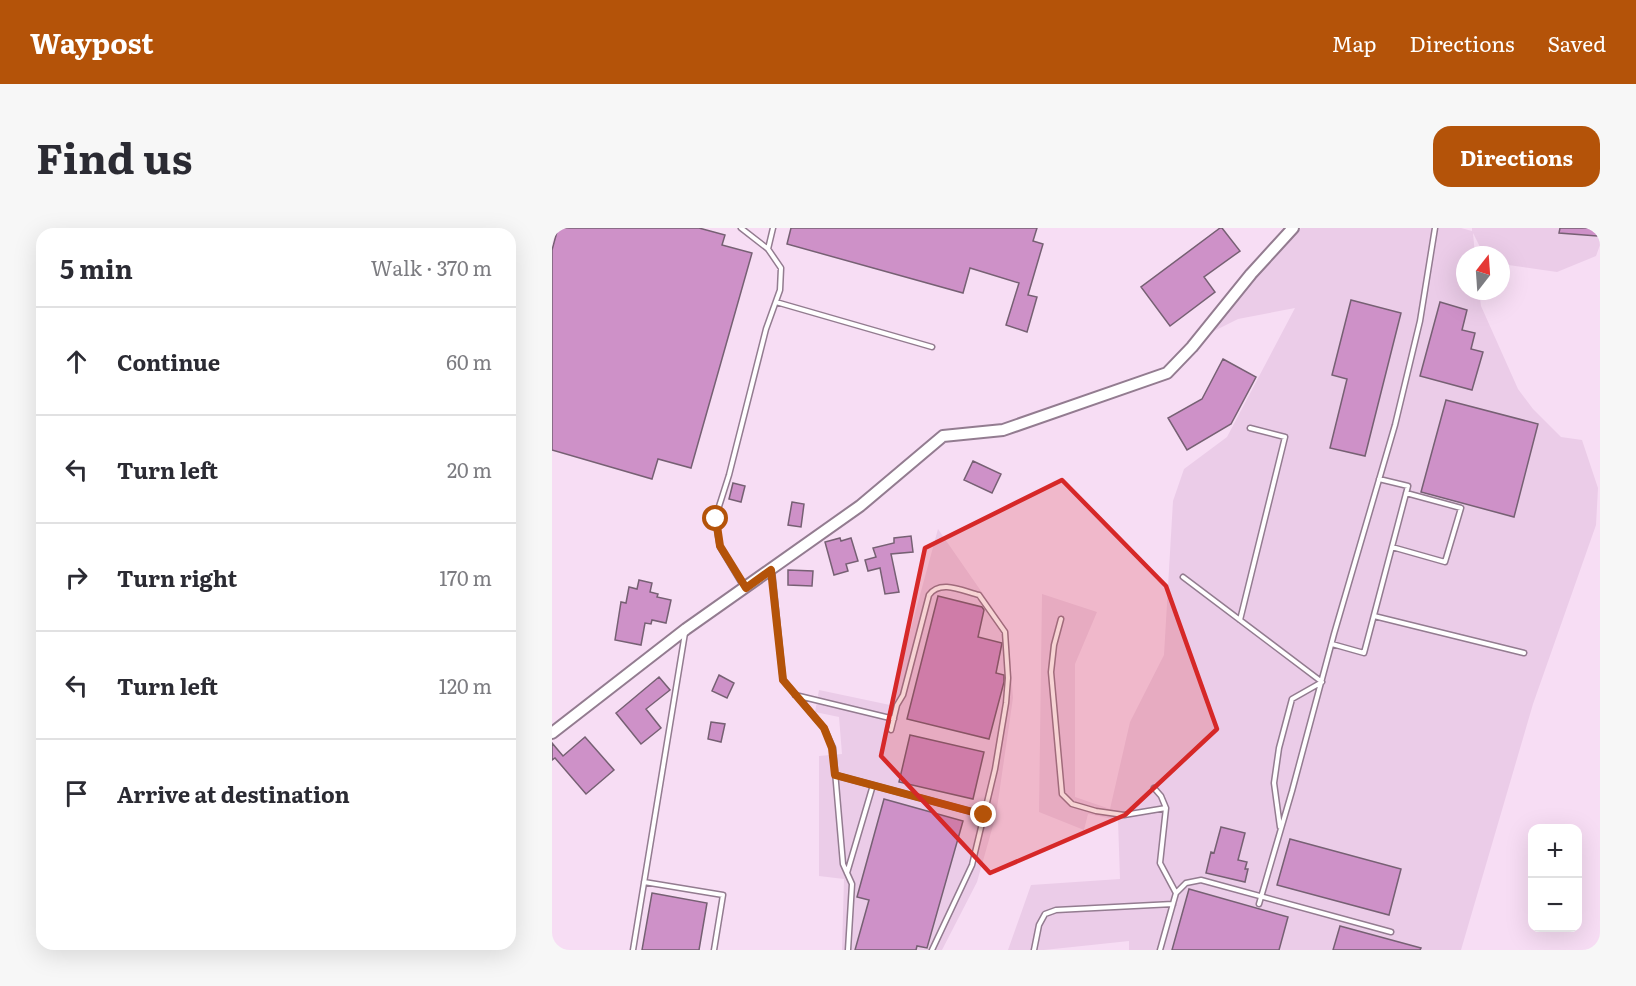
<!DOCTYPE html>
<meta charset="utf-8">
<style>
body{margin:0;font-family:Literata,serif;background:#f7f7f7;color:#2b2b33}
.controls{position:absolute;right:18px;bottom:18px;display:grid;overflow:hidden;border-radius:12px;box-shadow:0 6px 24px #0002}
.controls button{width:54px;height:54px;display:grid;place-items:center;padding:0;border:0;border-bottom:2px solid #e1e1e2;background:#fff;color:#2b2b33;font:30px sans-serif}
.compass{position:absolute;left:904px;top:18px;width:54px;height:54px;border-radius:50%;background:#fff;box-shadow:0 6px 24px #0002;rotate:17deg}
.stop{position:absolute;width:18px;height:18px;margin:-14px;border:4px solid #b45309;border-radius:50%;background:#fff}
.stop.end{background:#b45309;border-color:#fff;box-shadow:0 2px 6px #0008}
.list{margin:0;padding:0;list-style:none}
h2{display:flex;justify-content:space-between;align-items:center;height:78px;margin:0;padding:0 24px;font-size:26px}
h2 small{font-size:20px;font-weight:400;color:#7c7c81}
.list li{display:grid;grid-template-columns:39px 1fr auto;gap:18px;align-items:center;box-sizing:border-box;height:108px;padding:0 24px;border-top:2px solid #e1e1e2}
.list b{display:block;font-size:22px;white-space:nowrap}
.list em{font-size:20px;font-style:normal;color:#7c7c81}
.icon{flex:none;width:33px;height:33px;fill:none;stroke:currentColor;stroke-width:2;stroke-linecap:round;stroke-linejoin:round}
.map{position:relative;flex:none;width:1048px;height:722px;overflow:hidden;border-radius:18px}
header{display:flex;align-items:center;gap:36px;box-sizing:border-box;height:84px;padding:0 30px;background:#b45309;color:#fff}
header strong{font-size:28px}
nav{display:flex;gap:33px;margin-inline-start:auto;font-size:21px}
.intro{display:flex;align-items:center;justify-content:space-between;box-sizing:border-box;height:144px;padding:0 36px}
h1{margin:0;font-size:42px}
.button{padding:15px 27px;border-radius:18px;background:#b45309;color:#fff;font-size:21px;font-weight:700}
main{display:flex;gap:36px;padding:0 36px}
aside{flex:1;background:#fff;border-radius:18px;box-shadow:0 6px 24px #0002}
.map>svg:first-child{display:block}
.built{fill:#ebcce8}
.building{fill:#ce91c8;stroke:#766073;stroke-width:1.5}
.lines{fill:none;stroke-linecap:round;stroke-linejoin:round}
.lane-casing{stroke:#937c90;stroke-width:7}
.secondary-casing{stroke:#937c90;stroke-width:14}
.lane{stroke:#fff;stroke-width:4}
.secondary{stroke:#fff;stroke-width:10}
.route{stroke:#b45309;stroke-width:8}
.marked{fill:#d62828;fill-opacity:0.2;stroke:#d62828;stroke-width:4.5;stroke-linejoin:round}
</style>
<header>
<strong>Waypost</strong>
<nav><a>Map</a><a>Directions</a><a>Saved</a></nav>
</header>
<div class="intro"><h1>Find us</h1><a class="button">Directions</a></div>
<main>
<aside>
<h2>5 min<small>Walk · 370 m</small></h2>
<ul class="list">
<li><svg class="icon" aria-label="ahead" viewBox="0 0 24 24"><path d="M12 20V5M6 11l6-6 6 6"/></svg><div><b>Continue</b></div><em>60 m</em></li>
<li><svg class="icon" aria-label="left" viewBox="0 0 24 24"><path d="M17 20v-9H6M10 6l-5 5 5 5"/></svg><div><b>Turn left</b></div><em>20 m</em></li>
<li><svg class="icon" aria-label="right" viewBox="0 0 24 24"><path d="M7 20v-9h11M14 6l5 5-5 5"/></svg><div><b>Turn right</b></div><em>170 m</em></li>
<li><svg class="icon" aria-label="left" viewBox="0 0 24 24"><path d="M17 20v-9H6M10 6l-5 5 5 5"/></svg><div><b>Turn left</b></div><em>120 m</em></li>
<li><svg class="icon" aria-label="arrive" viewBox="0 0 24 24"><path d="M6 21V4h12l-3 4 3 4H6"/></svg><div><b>Arrive at destination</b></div></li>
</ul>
</aside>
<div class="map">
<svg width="1048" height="722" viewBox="0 0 1048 722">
<rect width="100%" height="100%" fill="#f7ddf4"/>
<!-- built -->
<path class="built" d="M749 0H909L920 3V0H1048V17L1044 28 1005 44 949 36V27H932L921 5 923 27H913V63H927L929 78 966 161 981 181 1009 209 1030 212 1046 260 1044 297 981 476 909 722H577V713L492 722H456L479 657 568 651 566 592 536 586 532 602 487 584 490 366 545 384 523 436V569L558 581 578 494 612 427 621 273 632 241 675 209 743 80 686 91 656 106 696 58Z
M386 301 456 402 461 470 444 587 425 654 390 722H290L292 651 267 648V528L290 526 287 489 263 484 267 462 338 477Z"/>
<!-- building -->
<path class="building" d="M6 0H147L173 7 170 17 200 25 139 240 106 231 100 251 0 222V22Z
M239 0H485L481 13 491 16 476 67 485 69 475 104 454 97 467 55 418 40 411 65 235 16Z
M668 0H670L688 23 652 49 663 64 618 98 589 59Z
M1008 0H1046L1045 8 1007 5Z
M799 72 849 85 813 228 778 220 795 151 780 147Z
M888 74 915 82 910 102 923 105 919 121 931 124 920 162 868 148Z
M671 131 704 149 679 196 635 222 616 190 650 171Z
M894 172 986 196 962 289 869 264Z
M421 233 449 246 440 265 412 252Z
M181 255 193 258 189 274 177 271Z
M240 274 252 276 249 299 236 297Z
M359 308 361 324 339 326 347 364 333 366 328 340 316 343 313 332 324 329 321 320 342 315V310Z
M288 310 289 313 299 310 306 333 294 336 296 343 282 347 273 314Z
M236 342 261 343 260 358 236 357Z
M87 352 100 355 98 364 106 366 105 369 119 372 114 395 100 392 99 396 93 395 89 417 63 412 69 374 74 375 77 359 85 361Z
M386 368 430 379 432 382 426 409 450 415 444 445 452 447V454L437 511 355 491Z
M167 447 182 455 175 470 160 463Z
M107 449 118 462 94 481 109 500 89 516 64 485Z
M159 494 173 496 169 514 156 511Z
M358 507 432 524 421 571 347 554Z
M33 509 62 542 34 566 3 530 0 532V515L11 528Z
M332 571 411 593 375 720 365 718 364 722H303L317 672 305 669Z
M669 599 693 605 686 632 695 634 693 641H696L693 654 654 645 659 624 662 625Z
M738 611 849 641 837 687 725 657Z
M637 661 736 689 727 722H620Z
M100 665 155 675 147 722H90Z
M788 698 869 720 868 722H781Z"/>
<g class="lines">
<defs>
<path id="lane" d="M189 0 216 21 229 40 228 62 214 101 177 247 163 291 168 319 192 359
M216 21 221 0
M224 74 380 119
M840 319 893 334 909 280 854 265
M220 343 231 452 272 500 281 520 291 636 300 656 296 722
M631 349 770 454 740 471 727 520 722 555 728 599
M822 388 972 425
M509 391 502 417 499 444 510 566 520 576 544 583 572 587 614 580
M688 392 733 209 698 200
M780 416 812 425 856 258 827 251
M243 467 342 491
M339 502 345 477 351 467 377 367C388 351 411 363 427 367L453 404 456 450 454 475 443 541 420 637 380 722
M283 547 432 587
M602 560 609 568 614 580 608 635 624 665
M295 645 321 557
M92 654 171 667 162 722
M707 676 740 563 782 406 843 197 868 93 883 0
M81 722 133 405
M482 722 487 697 493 686 504 682 621 676
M608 722 624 665 634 655 649 652 839 704"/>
<path id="secondary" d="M0 505 134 401 308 278 391 208 451 202 615 145 640 119 699 46 741 0"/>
</defs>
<!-- lane casing -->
<use href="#lane" class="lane-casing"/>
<!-- secondary casing -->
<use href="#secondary" class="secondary-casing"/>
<!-- lane -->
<use href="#lane" class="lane"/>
<!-- secondary -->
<use href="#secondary" class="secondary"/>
</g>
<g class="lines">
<!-- route -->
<path class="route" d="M164 291 168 318 194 360 219 342 231 452 272 500 280 520 283 547 432 587"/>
</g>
<!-- marked area -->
<path class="marked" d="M510 252 614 358 665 501 573 587 438 645 329 528 373 320Z"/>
</svg>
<div class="controls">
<button>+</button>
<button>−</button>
</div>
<svg class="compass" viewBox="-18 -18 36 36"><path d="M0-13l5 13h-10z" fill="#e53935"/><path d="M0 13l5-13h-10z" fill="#7c7c81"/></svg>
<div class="stop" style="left:164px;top:291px"></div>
<div class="stop end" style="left:432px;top:587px"></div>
</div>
</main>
